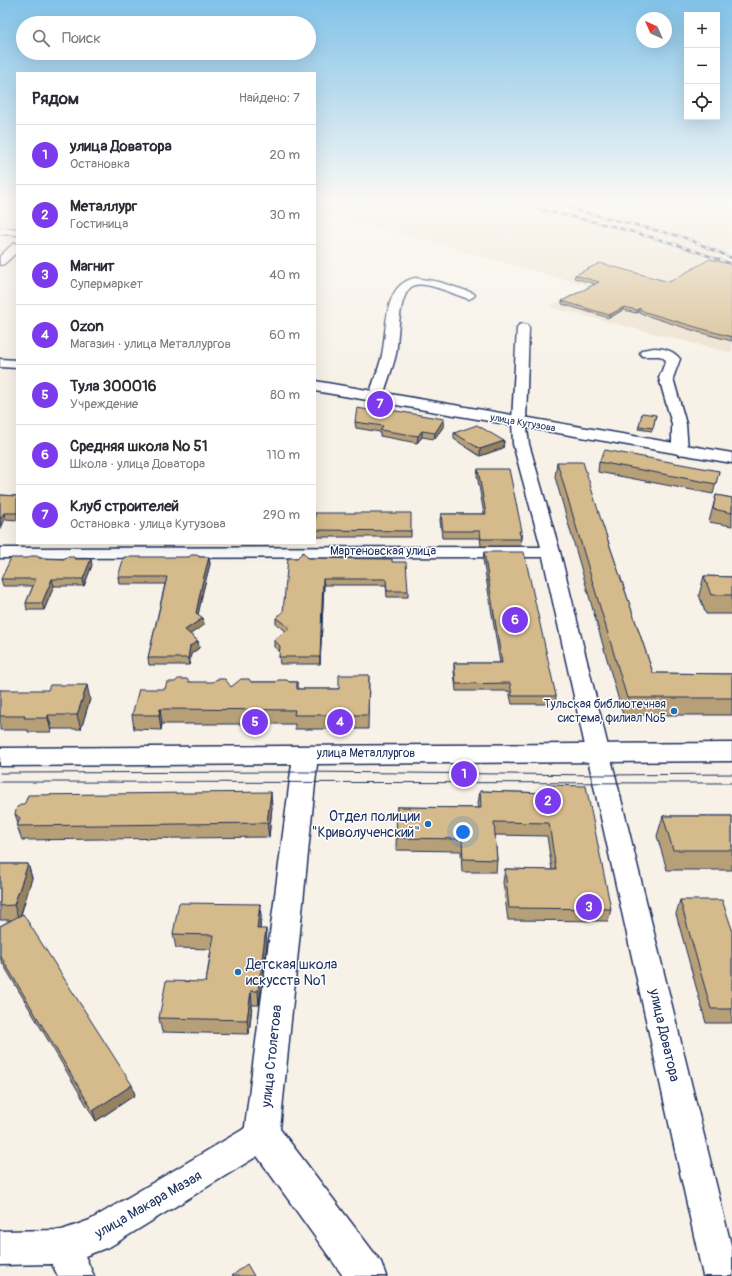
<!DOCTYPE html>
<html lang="ru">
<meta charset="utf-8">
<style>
body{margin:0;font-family:Pangolin,sans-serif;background:#f2f2f3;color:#2b2b33}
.controls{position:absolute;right:12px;top:12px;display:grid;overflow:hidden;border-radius:0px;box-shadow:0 4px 16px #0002}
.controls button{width:36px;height:36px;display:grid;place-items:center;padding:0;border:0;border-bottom:1px solid #e1e1e2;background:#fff;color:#2b2b33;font:20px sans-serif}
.compass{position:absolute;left:636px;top:12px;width:36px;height:36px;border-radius:50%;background:#fff;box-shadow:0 4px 16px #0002;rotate:315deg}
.you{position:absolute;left:463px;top:832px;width:14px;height:14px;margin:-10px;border:3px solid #fff;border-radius:50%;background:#1a73e8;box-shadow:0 0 0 6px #1a73e833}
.badge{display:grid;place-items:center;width:26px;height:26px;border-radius:50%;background:#7c3aed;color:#fff;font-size:13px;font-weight:700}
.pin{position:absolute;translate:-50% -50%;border:2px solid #fff;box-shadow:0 1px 4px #0006}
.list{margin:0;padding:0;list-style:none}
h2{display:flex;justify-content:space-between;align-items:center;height:52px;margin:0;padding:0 16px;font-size:17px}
h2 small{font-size:13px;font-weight:400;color:#7c7c81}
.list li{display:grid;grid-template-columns:26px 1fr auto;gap:12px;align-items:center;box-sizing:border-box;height:60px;padding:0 16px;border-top:1px solid #e1e1e2}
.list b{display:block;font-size:15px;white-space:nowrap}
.list p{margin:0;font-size:13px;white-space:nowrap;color:#7c7c81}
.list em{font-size:13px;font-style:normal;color:#7c7c81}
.icon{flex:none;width:22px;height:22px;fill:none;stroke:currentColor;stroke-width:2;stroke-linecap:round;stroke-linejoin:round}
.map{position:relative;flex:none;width:732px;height:1276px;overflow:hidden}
.search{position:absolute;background:#fff;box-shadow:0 4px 16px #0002;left:16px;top:16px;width:300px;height:44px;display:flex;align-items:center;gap:10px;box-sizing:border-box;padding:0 14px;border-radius:22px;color:#7c7c81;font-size:15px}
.panel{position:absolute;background:#fff;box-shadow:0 4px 16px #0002;left:16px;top:72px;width:300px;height:472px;border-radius:0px}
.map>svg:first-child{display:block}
.built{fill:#ede0cc}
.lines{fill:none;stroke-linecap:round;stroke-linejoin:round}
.street-casing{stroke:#1b2f5e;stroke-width:3}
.secondary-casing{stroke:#1b2f5e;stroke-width:3}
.street{fill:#fff;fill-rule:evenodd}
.secondary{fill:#fff;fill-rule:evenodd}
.tram{stroke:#1b2f5e;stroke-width:1}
.rail-casing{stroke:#1b2f5e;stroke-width:2.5}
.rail{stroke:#fff;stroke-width:1.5;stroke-dasharray:5;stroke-linecap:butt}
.wall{fill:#b7a078;stroke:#1b2f5e}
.shaded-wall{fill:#958261;stroke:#1b2f5e}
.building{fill:#d5ba8b;stroke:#1b2f5e}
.poi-dot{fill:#1f6fb2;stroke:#fff;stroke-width:1.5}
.labels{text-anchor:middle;stroke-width:3;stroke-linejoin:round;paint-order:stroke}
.far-street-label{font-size:10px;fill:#1b2f5e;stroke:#fff}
.street-label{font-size:12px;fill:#1b2f5e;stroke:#fff}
.poi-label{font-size:12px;fill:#1b2f5e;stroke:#fff;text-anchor:end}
.near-poi-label{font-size:14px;fill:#1b2f5e;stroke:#fff;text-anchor:end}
.near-street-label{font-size:14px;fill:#1b2f5e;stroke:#fff}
</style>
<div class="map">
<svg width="732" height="1276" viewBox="0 0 732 1276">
<rect width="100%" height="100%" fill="#f7f1e8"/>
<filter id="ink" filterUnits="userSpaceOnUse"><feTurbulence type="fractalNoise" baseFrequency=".025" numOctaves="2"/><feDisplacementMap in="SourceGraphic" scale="8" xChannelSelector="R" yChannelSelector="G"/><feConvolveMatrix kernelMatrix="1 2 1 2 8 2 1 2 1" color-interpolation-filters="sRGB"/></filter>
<g filter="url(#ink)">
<!-- built -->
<path class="built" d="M315 202H732V248L711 259 732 267V353L549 307 582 290 630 299 632 298 315 210Z"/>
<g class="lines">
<defs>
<path id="street" d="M0 228 17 229V235L0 234Z
M17 243V252L4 264 0 265V256L13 244Z
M415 278 439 282 473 293 475 295 473 297 469 299C455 295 429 282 415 285 397 290 399 340 396 354 393 368 387 382 383 396L381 399 376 400 371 399 369 396C373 382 379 369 382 355 388 329 382 285 415 278Z
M523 324 527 325 529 328 526 421 529 444 560 552 732 1249V1276H703L543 557 0 558V548L541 547 513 444 512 421 517 328 519 325Z
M654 348C664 348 674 351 680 359L673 378 686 424 688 450 685 453 680 455 675 453 672 450V424L659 378 666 360 660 356H642L640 353 642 350Z
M262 1118 273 1123 278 1134 273 1145 264 1152 111 1246 85 1256 94 1276H58L52 1264 0 1265V1231L62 1230 90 1220 242 1130 251 1123Z"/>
<path id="secondary" d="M0 359 17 360V368L0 367Z
M315 381 732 453V463L315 391Z
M732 743V761L317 764 280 1129 381 1262 386 1276H343L250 1146 244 1134 292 764 0 766V748Z"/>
</defs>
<!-- street casing -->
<use href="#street" class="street-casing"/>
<!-- secondary casing -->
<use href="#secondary" class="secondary-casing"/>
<!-- street -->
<use href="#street" class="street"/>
<!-- secondary -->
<use href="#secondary" class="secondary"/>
<!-- tram -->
<path class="tram" d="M0 773 303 772 604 775 732 774
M0 782 732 783"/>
<defs>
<path id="rail" d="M537 209 612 226 675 244 732 264
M571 209 683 237 732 258"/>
</defs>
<!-- rail casing -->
<use href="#rail" class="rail-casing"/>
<!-- rail -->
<use href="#rail" class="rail"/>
</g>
<!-- wall -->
<path class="wall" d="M732 265V341L698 332 645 315 639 312 636 313 623 310 609 318 562 304V301L595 284 574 278 575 275 669 282Z
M656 415 652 431 638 429 639 426Z
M355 422 444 426 434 439 422 437 417 443 380 436V432L356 428Z
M454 433 504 441 503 448 480 456 454 439Z
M557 462 602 523 653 673 732 674V715H623L555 477Z
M599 462 719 471 713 494 598 472Z
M478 469 522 531 520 546H481L480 538H442L440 520 441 514H484L477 475Z
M0 495 17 496V520L5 519 1 528H0Z
M716 495 732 498V526L709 522Z
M315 513 411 531V537H315Z
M484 552 556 696 555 704H512L509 691H456L454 671V663H500L483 559Z
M189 557H209L210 564 203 591 198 615 203 618 204 625 190 634 198 641 199 648 191 654 189 665H149L148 658 165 584H119L118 577Z
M39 558 75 559 92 565 84 586H54L44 610H27L26 603 33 586H3L1 579Z
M308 558 392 562 408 591V597H387L386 585H324L320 664H280L279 657 280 652 274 647V640L286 631 276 624V618L283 612Z
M704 576 732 577V614H706L699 595Z
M369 675 368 729H295V724H162L161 730 134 729 132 715 165 689 189 682 231 687 251 682H297L298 689H339Z
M0 690 90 699 81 729H52L51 732H28V730H0Z
M548 785 611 909 608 921 508 920 503 882 505 869 552 870 547 836 495 835 497 860 496 872H462L461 851 396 850 397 807 479 808 478 804 480 791 547 793Z
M272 807 269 837 22 840 17 826 18 823 15 814Z
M663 816H732V870H667L657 836Z
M0 864H28L32 878 21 915 135 1095 96 1121 0 959V926L11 920H0Z
M680 900 732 929V1023H706L676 914Z
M260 904 261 918 260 929 267 944 259 1005H252L249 1034 162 1032 159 1018 206 982 211 949 176 948 173 934Z"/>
<!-- shaded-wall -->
<path class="shaded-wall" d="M624 307 623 310 609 318V315Z
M639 308V312L636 313 637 310Z
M444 419V426L434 439 435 433Z
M422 431V437L417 443 418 436Z
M504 441 503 448 480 456V449Z
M4 513 5 519 1 528 0 519Z
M209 557 210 564 203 591 197 620 196 613 202 584Z
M91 559 92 565 84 586 83 579Z
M52 579 54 586 44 610 42 603Z
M323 579 324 585 320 664V657Z
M203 618 204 625 186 637 185 630Z
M198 641 199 648 191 654 189 665 188 658 190 646Z
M87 685 90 699 81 729 77 715Z
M160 709 162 724 161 730 159 715Z
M48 715 52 729 51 732 48 718Z
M271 792 272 807 269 837 267 823Z
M28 864 32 878 19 920 14 905Z
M260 904 261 918 258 944 257 929Z
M266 929 267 944 259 1005 258 991Z
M251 991 252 1005 249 1034 247 1020Z
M132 1085 135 1095 96 1121 93 1111Z"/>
<!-- building -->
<path class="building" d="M710 259 732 265V337L699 328 645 312 639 308 637 310 624 307 609 315 562 301 599 282 575 275 600 263 669 282Z
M357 408 381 412 384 409 444 419 435 433 422 431 418 436 380 430 383 426 355 422Z
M642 413 656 415 653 428 639 426Z
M477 425 504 441 480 449 454 433Z
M605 450 719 471 716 484 599 462Z
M557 462H583L602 523 653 673 732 674V698H627Z
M478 469H509L522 531H519L521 539H481L480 531H443L441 514H486Z
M0 495 17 496V513H4L0 519Z
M716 495 732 498V513L713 509Z
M315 513H411V531L315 530Z
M303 552 308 558 392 559V562H406L408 591H387L386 579H323L320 657H279L280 646 274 640 290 628 276 618 283 612 288 558H297Z
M484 552H524L556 696H512L510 683 456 684 454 663H502Z
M191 555H198L199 557H209L202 584 196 613 203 618 185 630 198 641 190 646 188 658H148L167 577H118L124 557H189Z
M31 556H38L39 558 64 559 66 557H74L75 559H91L83 579H52L42 603H26L36 579H1L11 558H28Z
M704 576 732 577V595H711Z
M339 675H369L368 715H294L295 710 160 709 159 715H132L139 689H165L167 682H175L178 679H187L189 682H213L217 679H225L231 687 241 679H249L251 682H276L278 680H287L289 682H297V689H339Z
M50 685H87L77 715H48V718H24L25 716H0V690H48Z
M548 785 586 786 611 909 509 908 505 869 556 870 549 823 494 822 497 860 463 859 462 839 396 838 397 807 481 808 480 791 549 793Z
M271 792 267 823 17 826 20 818 15 814 17 807 25 803 28 795Z
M663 816H732V850H673Z
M0 864H28L14 905 0 906Z
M680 900H722L732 929V1009H711Z
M179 903 260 904 257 929H266L258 991H251L247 1020 159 1018 166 981 206 982 214 935 173 934Z
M23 914 132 1085 93 1111 0 955V926Z
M247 1264 254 1276H232Z"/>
</g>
<!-- sky -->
<linearGradient id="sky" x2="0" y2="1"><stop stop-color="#82c2e8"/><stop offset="0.53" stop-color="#fbf9f5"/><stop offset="1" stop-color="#fbf9f5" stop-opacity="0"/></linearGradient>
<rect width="732" height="380" fill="url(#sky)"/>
<!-- markers -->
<g class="poi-dot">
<circle cx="674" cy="711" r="4"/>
<circle cx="428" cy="824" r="4"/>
<circle cx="238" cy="972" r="4"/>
</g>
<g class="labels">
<!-- far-street labels -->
<g class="far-street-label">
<text transform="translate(523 422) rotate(10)" y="4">улица Кутузова</text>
</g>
<!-- street labels -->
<g class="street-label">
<text x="383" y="555">Мартеновская улица</text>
<text x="366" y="757">улица Металлургов</text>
</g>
<!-- poi labels -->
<g class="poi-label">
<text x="666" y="708">Тульская библиотечная<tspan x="666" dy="14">система, филиал №5</tspan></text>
</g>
<!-- near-poi labels -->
<g class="near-poi-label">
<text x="420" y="821">Отдел полиции<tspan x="420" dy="16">"Криволученский"</tspan></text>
<text x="246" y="969" text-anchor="start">Детская школа<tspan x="246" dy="16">искусств №1</tspan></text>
</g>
<!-- near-street labels -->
<g class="near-street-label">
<text transform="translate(665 1035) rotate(77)" y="5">улица Доватора</text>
<text transform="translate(271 1056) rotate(-84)" y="5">улица Столетова</text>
<text transform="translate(148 1204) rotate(-30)" y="5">улица Макара Мазая</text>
</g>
</g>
</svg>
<div class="controls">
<button>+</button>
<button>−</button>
<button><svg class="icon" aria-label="locate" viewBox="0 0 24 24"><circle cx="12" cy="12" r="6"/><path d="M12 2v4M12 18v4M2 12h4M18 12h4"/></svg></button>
</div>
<svg class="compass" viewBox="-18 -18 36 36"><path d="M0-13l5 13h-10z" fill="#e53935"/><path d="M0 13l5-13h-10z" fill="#7c7c81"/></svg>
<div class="you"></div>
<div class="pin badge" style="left:464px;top:774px">1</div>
<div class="pin badge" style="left:548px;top:801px">2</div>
<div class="pin badge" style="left:589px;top:907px">3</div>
<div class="pin badge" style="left:340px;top:722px">4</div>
<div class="pin badge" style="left:255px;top:722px">5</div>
<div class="pin badge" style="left:515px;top:620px">6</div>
<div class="pin badge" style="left:380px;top:404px">7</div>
<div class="search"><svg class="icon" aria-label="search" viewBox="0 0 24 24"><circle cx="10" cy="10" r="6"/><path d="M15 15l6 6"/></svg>Поиск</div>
<section class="panel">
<h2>Рядом<small>Найдено: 7</small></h2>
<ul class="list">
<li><span class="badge">1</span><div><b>улица Доватора</b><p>Остановка</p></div><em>20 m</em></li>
<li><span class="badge">2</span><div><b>Металлург</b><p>Гостиница</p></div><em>30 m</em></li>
<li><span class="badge">3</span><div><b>Магнит</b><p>Супермаркет</p></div><em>40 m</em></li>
<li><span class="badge">4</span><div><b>Ozon</b><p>Магазин · улица Металлургов</p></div><em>60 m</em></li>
<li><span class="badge">5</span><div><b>Тула 300016</b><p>Учреждение</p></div><em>80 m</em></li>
<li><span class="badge">6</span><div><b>Средняя школа № 51</b><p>Школа · улица Доватора</p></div><em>110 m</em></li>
<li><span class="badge">7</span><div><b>Клуб строителей</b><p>Остановка · улица Кутузова</p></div><em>290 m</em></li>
</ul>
</section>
</div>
